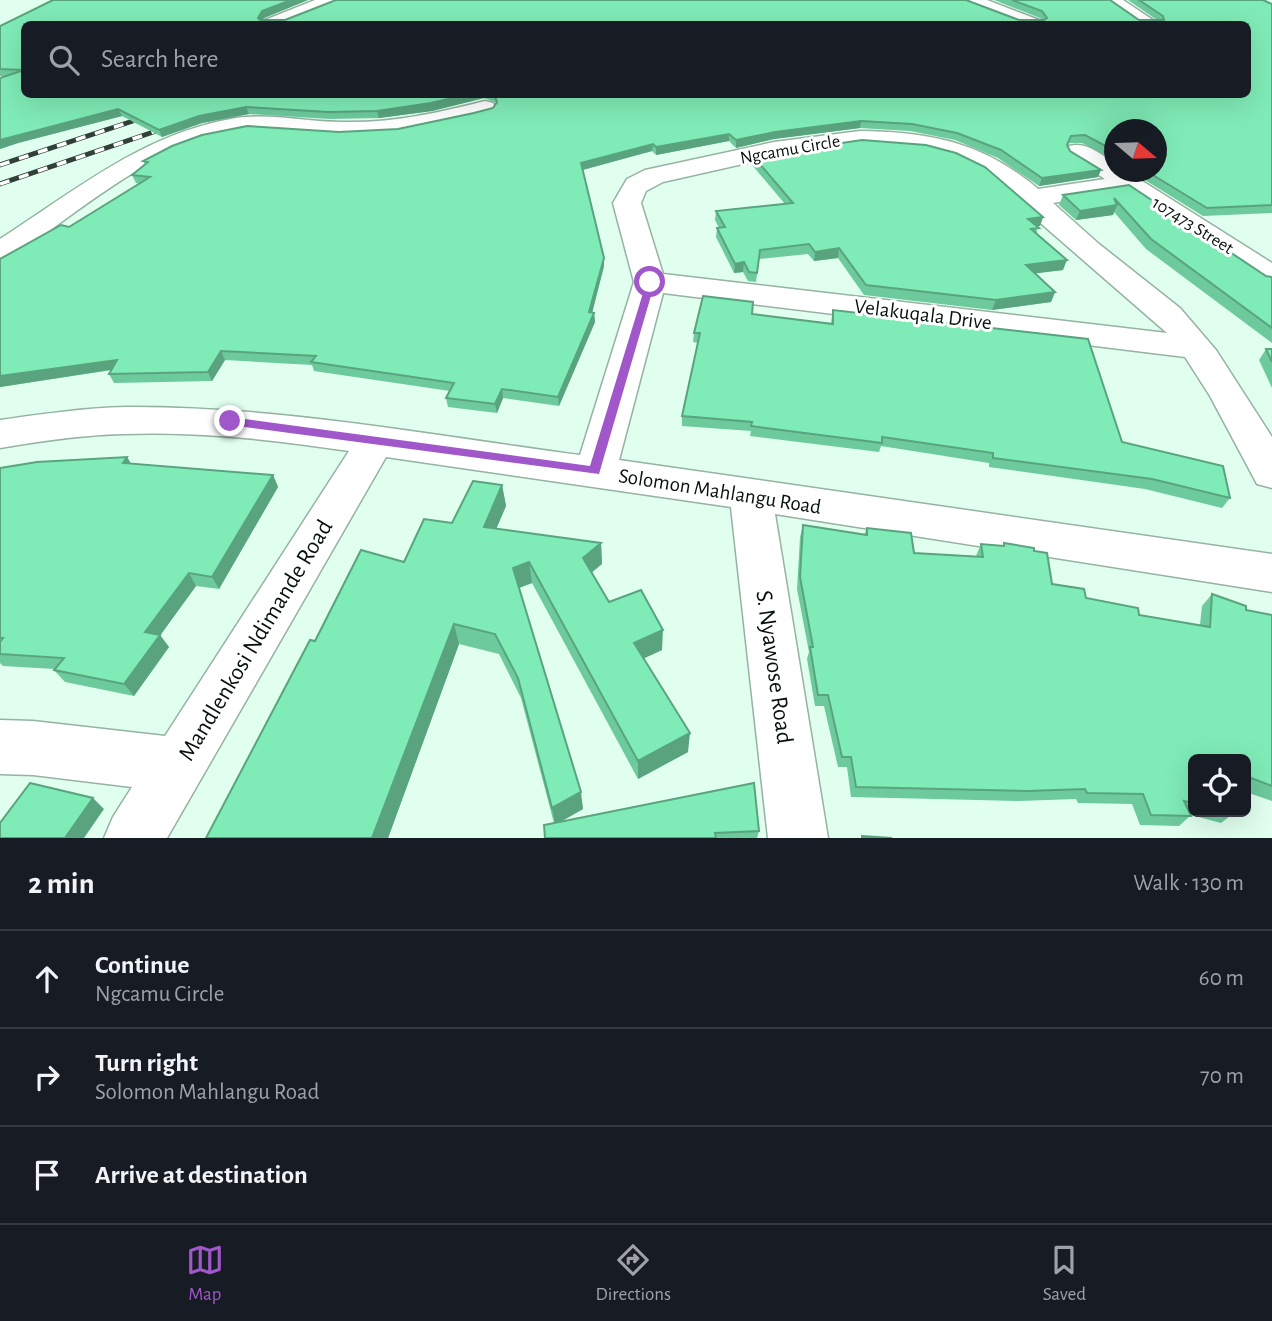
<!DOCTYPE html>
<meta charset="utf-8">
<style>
body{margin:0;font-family:"Alegreya Sans",sans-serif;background:#20242c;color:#f1f3f6}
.controls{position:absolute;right:21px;bottom:21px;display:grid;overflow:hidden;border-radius:10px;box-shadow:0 7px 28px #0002}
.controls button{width:63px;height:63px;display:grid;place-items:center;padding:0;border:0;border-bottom:2px solid #363941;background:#171b24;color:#f1f3f6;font:35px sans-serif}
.compass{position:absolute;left:1104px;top:119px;width:63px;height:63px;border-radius:50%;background:#171b24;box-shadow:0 7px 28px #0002;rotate:109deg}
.stop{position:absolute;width:21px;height:21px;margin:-16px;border:5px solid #9f57ca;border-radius:50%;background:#fff}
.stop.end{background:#9f57ca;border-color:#fff;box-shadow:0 2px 7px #0008}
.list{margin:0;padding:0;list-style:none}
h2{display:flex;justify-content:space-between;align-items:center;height:91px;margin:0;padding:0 28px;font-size:30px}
h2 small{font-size:23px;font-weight:400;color:#9ea1a6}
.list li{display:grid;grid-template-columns:46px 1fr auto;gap:21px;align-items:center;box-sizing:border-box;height:98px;padding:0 28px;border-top:2px solid #363941}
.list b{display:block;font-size:26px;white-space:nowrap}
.list p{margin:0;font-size:23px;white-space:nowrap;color:#9ea1a6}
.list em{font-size:23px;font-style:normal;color:#9ea1a6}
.icon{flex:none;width:38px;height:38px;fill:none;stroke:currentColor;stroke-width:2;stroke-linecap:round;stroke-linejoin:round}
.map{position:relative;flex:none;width:1272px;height:838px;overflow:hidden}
.search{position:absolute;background:#171b24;box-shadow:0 7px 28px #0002;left:21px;right:21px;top:21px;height:77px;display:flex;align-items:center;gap:18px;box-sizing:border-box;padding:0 24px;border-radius:10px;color:#9ea1a6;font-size:26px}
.sheet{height:385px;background:#171b24}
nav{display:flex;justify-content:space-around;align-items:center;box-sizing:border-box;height:98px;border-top:2px solid #363941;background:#171b24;font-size:19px;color:#9ea1a6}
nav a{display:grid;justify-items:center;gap:4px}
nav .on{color:#9f57ca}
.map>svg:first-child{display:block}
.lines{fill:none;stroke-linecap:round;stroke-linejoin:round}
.minor-casing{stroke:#95b2a2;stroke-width:3}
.minor{fill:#fff;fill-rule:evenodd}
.rail-casing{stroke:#314038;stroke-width:5}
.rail{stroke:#fff;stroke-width:3.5;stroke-dasharray:10;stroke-linecap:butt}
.wall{fill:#6dca9d;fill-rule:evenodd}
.shaded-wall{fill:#59a47f}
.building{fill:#7febb6;stroke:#59a47f;stroke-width:2}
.route{fill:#9f57ca}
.labels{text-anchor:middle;stroke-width:6;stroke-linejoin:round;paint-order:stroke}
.far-street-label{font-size:18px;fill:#07120c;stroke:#fff}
.street-label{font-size:21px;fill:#07120c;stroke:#fff}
.near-street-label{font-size:24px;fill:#07120c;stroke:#fff}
</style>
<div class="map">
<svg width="1272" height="838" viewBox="0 0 1272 838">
<rect width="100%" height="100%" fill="#e0ffee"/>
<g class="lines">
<defs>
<path id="minor" d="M315 0H339L336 4 286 24H262L265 20Z
M963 0H987L1039 20 1042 24H1018L966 4Z
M1102 0H1123L1159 24H1138Z
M485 101 493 103 496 108 493 113C443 127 394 138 341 137 307 136 270 127 236 132 149 147 81 211 11 258L0 261V239C76 190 144 133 236 118 270 113 308 122 343 122 392 123 438 113 485 101Z
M860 131C930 132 983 142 1038 189L1105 179 1069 156 1066 151 1069 146C1087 141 1100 154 1114 163V172H1128L1272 263V286L1261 284 1125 192 1053 203 1099 244 1180 308 1216 350 1272 437V488L1257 484 1210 396 1185 357 663 293 619 460 1272 554V592L775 514 828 838H768L731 507 386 457 167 838H104L113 817 132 787 33 775 0 774V720L33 721 165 736 349 451C274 440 199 431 123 434 82 435 41 441 0 448V420C42 414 84 408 126 407 278 406 429 435 580 455L634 282 613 203 627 179 645 170 774 142ZM860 146C905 147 945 150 984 174L1167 333 663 274 641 203 646 191 663 182 774 157Z"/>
</defs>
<!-- minor casing -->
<use href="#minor" class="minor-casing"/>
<!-- minor -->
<use href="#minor" class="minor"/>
<defs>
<path id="rail" d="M0 165 151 115
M0 184 171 126"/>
</defs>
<!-- rail casing -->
<use href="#rail" class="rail-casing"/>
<!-- rail -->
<use href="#rail" class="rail"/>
</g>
<!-- wall -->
<path class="wall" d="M53 0H308L264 18 262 20H1042L1040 18 994 0H1110L1139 20H1157L1128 0H1263L1272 4V213L1203 216 1132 172H1157L1115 130V160L1082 143H1069L1067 146 1070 151 1098 177 1039 186 998 158 955 140 910 131 860 128 774 139 736 148 729 141 656 155 652 151 583 170 604 258V266L592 313H594L595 322 559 406 503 398 497 413 448 407 446 398 450 391 314 371 312 365 225 360 212 381 114 383 109 374 112 370 0 387V259L69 227 140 184 136 183 132 175 145 164 143 161 339 132 398 129 474 113 493 108 496 104 495 102 484 98 432 111 379 118 330 119 249 114 202 123 162 137 122 116 18 143 0 149V78L5 76H0V26ZM24 24 1248 94H24Z
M753 156 1043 217 1040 226H1037V234L1063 270 1035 273 1055 292 1051 302 992 310 864 295 838 258 814 261 808 254 759 259 756 282 748 281 743 272 734 273 716 237 717 228H719L715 220 716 211 785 204 752 165Z
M1129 185 1266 276 1272 277V343L1146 249 1114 212 1113 215 1076 220 1059 205 1063 195Z
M833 310 1122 442 1230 498 1222 508 1145 489 989 467V463L881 446 879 452 750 436 751 431 682 426V416L698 343 693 342 694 333 752 314 831 323Z
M1266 349H1272V388L1259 360Z
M127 457 131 464 273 475 278 487 219 589 196 586 160 635 169 647 134 696 65 682 54 670 55 669 3 666 0 663V468Z
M502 485 506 506 496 529 601 543 602 564 591 572 609 602 662 650 644 658 688 752 638 779 532 583 519 588 583 809 560 822 759 831 757 838H545L554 823 521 698 499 654 459 644 388 838H206L315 641 404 562 452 523Z
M803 525 864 535 867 528 914 553 976 556 981 544 1003 546 1004 543 1034 551 1052 584 1086 598 1139 615 1200 625 1202 606 1212 594 1246 610 1272 615V801L1246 792V759H1193V812H1233L1234 813 1221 823 1191 815 1179 826 1140 825 1132 804 1078 803 1076 799 1019 801 851 797 847 767H838L824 706H815L807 659 809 652 797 589 800 537Z"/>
<!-- shaded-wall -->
<path class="shaded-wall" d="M291 0H308L264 18 259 24 258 18 262 11Z
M470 94H484V98L432 111 379 118 377 111Z
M246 107 249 114 202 123 162 137 159 130 199 116Z
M118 109 122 116 18 143 0 149V140Z
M861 121 860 128 774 139 736 148V140L775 132Z
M729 134V141L656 155V147Z
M653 144 652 151 582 170 581 163Z
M1101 170 1098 177 1039 186 1042 178Z
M1117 205 1113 215 1076 220 1080 211Z
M1043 217 1040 226 1025 228 1028 219Z
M839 248 838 258 814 261 815 252Z
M604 258V266L590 321 589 312Z
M1067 260 1063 270 1023 275 1026 265Z
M744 262 743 272 734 273 735 264Z
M1055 292 1051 302 992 310 996 300Z
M594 313 595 322 559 406 558 397Z
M221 351 225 360 212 381 208 372Z
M117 360 122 368 0 387V376Z
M502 389 503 398 497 413 495 404Z
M127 457 134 469 123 463Z
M273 475 278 487 219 589 212 577Z
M502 485 506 506 488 548 484 527Z
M601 543 602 564 584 579 583 558Z
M529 562 532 583 516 589 513 568Z
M189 573 196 586 154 644 145 632Z
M454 624 459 644 388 838H372Z
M663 630 662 650 634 663V643Z
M160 635 169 647 134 696 124 684Z
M690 733 688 752 638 779V761Z
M581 792 583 809 555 825 552 808Z
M93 798 104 809 84 838H65Z"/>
<!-- building -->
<path class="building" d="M53 0H291L262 11 258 18 260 20H285L336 0H966L1019 20H1044L1047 18 1042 11 1012 0H1110L1139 20H1164L1163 16 1139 0H1263L1272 4V205L1207 208 1148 172H1157V130H1115V151L1085 135 1071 136 1067 145 1070 151 1101 170 1042 178 1001 150 957 133 912 124 861 121 775 132 736 140 729 134 656 147 653 144 581 163 604 258 589 312 594 313 558 397 502 389 495 404 446 398 454 383 311 362 316 356 221 351 208 372 109 374 117 360 0 376V259L61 225 69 227 150 177 132 175 148 162 143 161 172 146 202 135 247 126 339 132 398 129 474 113 493 108 497 102 494 94H1248V24H24V94H470L431 103 377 111 328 112 246 107 199 116 159 130 118 109 0 140V78L24 70 0 69V26Z
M862 140 926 145 956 153 985 167 1043 217 1028 219 1039 228 1031 229 1067 260 1026 265 1055 292 996 300 866 285 839 248 815 252 809 244 760 250 757 273 749 272 744 262 735 264 717 228 725 227 716 211 793 203 753 156Z
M1129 185 1266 276 1272 277V328L1151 239 1114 198 1117 205 1080 211 1063 195Z
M703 296 753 302 752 314 833 324V310L1088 339 1122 442 1223 466 1230 498 1152 479 993 458V453L882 437V443L751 426 752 422 682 416 700 333H694Z
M1266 349H1272V362Z
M127 457 123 463 273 475 212 577 189 573 145 632 160 635 124 684 54 670 64 658 0 654V642L3 638H0V468L37 462Z
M473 481 502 485 484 527 601 543 583 558 609 602 641 590 663 630 634 643 690 733 638 761 529 562 513 568 581 792 552 808 518 678 495 634 454 624 372 838H206L310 640 315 641 361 550 404 562 424 519 452 523Z
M803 525 867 535V528L911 533 914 553 983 557 981 544 1004 546V543L1034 548V551L1047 553 1052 584 1084 589 1086 598 1138 608 1139 615 1210 627 1212 594 1246 606V610L1272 615V786L1246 776V759H1193V803L1184 801 1191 816 1151 815 1143 794 1087 793 1085 789 1027 791 856 787 851 757H842L828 695H818L810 647H813L800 577Z
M30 783 93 798 65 838H0V823Z
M754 783 759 831 715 833 716 838H545L544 825Z
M862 836 892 838H862Z"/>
<!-- route -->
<path class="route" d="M647 280 655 282 599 474 230 425 224 421 230 417 590 466Z"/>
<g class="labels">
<!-- far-street labels -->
<g class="far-street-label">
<text transform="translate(790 149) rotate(-10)" y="6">Ngcamu Circle</text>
<text transform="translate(1193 225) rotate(32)" y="6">107473 Street</text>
</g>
<!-- street labels -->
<g class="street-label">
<text transform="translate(923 314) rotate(7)" y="7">Velakuqala Drive</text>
<text transform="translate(720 491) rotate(9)" y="7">Solomon Mahlangu Road</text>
</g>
<!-- near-street labels -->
<g class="near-street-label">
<text transform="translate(255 640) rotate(-59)" y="8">Mandlenkosi Ndimande Road</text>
<text transform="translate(775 667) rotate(82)" y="8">S. Nyawose Road</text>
</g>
</g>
</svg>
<div class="controls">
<button><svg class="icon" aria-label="locate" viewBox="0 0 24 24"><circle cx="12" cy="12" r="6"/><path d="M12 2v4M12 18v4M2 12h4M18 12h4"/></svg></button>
</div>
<svg class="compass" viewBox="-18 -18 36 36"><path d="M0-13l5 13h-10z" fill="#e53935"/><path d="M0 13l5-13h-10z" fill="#9ea1a6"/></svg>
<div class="stop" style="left:650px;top:282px"></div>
<div class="stop end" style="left:230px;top:421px"></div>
<div class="search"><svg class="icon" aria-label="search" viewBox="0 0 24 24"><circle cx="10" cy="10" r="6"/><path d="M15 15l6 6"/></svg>Search here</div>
</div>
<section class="sheet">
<h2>2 min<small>Walk · 130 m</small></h2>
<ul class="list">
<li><svg class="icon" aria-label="ahead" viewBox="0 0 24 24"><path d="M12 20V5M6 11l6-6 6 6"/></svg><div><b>Continue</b><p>Ngcamu Circle</p></div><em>60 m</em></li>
<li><svg class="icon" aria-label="right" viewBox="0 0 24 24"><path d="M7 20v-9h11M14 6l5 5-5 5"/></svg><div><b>Turn right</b><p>Solomon Mahlangu Road</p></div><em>70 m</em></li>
<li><svg class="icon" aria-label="arrive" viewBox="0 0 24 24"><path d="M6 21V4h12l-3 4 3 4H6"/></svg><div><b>Arrive at destination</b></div></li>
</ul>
</section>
<nav>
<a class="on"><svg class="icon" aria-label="map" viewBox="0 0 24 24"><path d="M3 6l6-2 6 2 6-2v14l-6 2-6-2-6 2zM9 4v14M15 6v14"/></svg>Map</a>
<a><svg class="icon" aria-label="directions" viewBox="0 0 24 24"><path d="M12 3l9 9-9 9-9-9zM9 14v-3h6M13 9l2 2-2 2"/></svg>Directions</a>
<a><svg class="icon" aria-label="saved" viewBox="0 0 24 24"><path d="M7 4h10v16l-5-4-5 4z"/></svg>Saved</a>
</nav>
